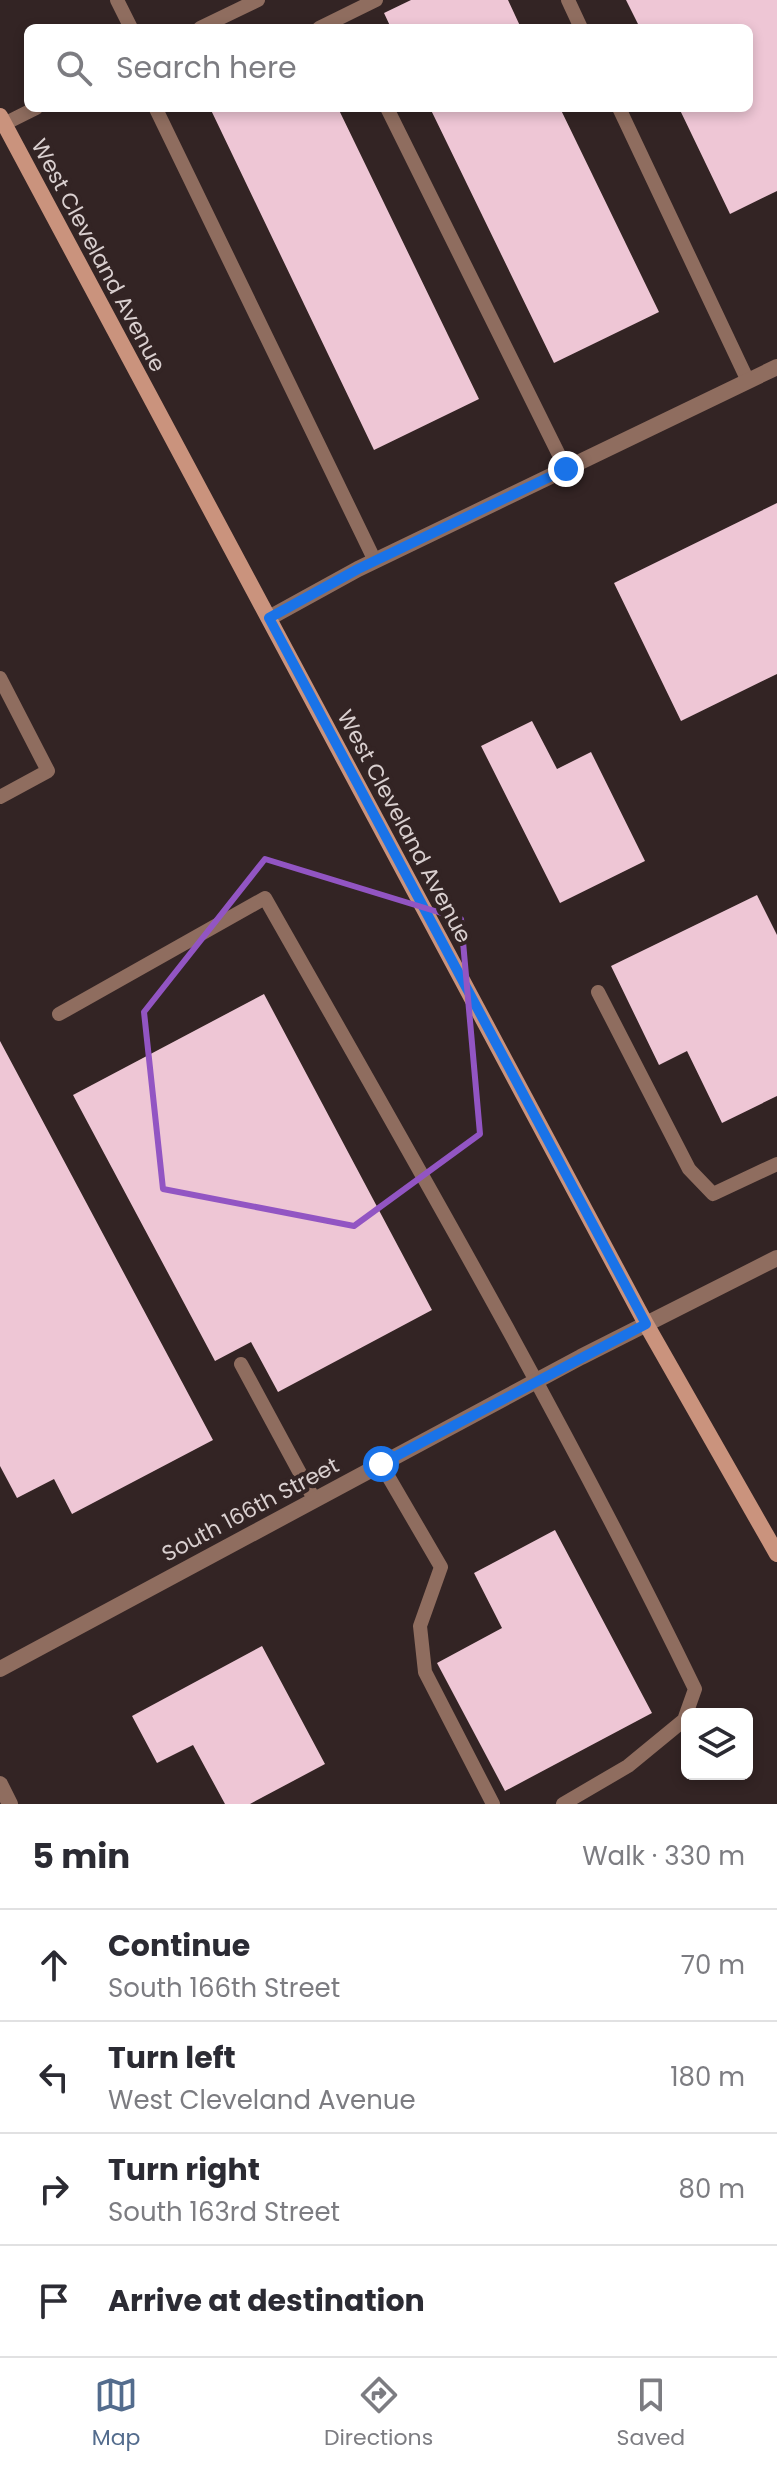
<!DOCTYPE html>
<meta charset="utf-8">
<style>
body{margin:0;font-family:Poppins,sans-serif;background:#f2f2f3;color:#2b2b33}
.controls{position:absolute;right:24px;bottom:24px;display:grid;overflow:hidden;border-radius:12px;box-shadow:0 4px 12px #0003}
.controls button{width:72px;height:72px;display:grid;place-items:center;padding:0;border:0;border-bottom:2px solid #e1e1e2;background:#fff;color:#2b2b33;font:40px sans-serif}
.stop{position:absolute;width:24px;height:24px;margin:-18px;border:6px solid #1a73e8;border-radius:50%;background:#fff}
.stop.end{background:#1a73e8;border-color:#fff;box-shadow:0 2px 8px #0008}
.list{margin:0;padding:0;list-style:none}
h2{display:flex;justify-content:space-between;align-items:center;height:104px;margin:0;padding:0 32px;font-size:34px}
h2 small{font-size:26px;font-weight:400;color:#7c7c81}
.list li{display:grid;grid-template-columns:52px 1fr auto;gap:24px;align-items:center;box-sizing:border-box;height:112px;padding:0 32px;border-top:2px solid #e1e1e2}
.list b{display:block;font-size:30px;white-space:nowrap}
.list p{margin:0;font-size:26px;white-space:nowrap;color:#7c7c81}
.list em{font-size:26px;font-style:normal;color:#7c7c81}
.icon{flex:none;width:44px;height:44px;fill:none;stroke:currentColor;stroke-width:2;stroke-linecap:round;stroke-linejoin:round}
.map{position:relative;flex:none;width:777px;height:1804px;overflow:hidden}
.search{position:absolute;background:#fff;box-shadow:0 4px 12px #0003;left:24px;right:24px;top:24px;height:88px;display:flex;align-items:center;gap:20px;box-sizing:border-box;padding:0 28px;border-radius:12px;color:#7c7c81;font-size:30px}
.sheet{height:552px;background:#fff}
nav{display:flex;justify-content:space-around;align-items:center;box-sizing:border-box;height:112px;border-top:2px solid #e1e1e2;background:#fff;font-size:22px;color:#7c7c81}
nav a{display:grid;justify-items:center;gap:4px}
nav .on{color:#536c8d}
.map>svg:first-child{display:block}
.building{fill:#eec6d5}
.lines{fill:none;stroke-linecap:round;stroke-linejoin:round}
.service{stroke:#8f6d5f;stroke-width:14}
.minor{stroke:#8f6d5f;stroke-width:16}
.secondary{stroke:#ca937d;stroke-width:16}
.route{stroke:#1a73e8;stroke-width:10}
.marked{fill:none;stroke:#9255c3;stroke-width:6;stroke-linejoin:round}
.labels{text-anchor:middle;stroke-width:8;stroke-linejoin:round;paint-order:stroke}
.street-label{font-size:22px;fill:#d9cfcf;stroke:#332424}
</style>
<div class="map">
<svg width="777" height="1804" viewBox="0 0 777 1804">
<rect width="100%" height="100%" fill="#332424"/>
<!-- building -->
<path class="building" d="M411 0H508L521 28H391L384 13Z
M626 0H777V191L730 214 679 108H749V28H640Z
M210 108H338L479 399 374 450Z
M430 108H560L659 312 554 363Z
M777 503V674L681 721 614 583Z
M532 721 557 769 591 752 645 861 560 903 481 746Z
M757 895 777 935V1096L722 1123 687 1051 659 1065 611 966Z
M264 994 432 1310 278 1392 251 1342 215 1361 73 1095Z
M0 1041 213 1440 72 1514 54 1479 17 1498 0 1466Z
M555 1530 652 1713 505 1791 437 1663 502 1628 474 1573Z
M262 1646 325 1764 250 1804H225L193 1745 157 1763 132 1716Z"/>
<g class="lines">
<!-- service -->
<path class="service" d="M117 0 131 28
M568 0 581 28
M200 28 258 0
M319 28 376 0
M159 108 156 109 375 561
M387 108 566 469
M619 108 748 381
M4 124 36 108
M0 678 48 771 0 797
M598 992 689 1169 713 1194 777 1164
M59 1014 265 898C413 1159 564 1419 695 1689L684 1720 628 1766 563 1804
M241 1364 314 1499
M381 1464 441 1567 420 1626 425 1672 493 1804"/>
<!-- minor -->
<path class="minor" d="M269 618 358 569 777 367
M0 1669 581 1357 777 1258
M0 1784 10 1804"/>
<!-- secondary -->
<path class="secondary" d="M0 116 646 1324 777 1554"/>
</g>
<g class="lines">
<!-- route -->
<path class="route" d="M381 1464 646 1324 269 618 358 569 566 469"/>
</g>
<!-- marked area -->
<path class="marked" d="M265 859 461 919 480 1134 354 1226 163 1189 144 1012Z"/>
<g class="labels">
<!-- street labels -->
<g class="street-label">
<text transform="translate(99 255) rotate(62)" y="8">West Cleveland Avenue</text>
<text transform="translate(405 826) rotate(62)" y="8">West Cleveland Avenue</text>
<text transform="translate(250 1509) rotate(-28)" y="8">South 166th Street</text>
</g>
</g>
</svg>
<div class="controls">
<button><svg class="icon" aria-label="layers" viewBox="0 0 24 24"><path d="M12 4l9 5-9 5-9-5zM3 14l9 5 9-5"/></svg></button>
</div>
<div class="stop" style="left:381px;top:1464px"></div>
<div class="stop end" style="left:566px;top:469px"></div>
<div class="search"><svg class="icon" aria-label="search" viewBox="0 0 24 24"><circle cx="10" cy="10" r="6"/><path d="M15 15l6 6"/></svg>Search here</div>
</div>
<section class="sheet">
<h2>5 min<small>Walk · 330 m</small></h2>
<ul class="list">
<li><svg class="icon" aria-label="ahead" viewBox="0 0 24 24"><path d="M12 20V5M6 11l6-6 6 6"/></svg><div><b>Continue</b><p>South 166th Street</p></div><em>70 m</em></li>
<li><svg class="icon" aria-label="left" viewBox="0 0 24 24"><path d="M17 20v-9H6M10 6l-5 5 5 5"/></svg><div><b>Turn left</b><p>West Cleveland Avenue</p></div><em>180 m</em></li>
<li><svg class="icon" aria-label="right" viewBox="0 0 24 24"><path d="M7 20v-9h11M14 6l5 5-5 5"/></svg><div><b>Turn right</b><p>South 163rd Street</p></div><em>80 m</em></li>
<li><svg class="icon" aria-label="arrive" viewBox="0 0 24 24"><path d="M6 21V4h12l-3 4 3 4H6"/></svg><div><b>Arrive at destination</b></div></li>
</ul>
</section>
<nav>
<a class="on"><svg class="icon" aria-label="map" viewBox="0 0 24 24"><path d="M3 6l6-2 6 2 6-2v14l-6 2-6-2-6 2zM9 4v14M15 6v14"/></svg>Map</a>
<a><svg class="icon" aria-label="directions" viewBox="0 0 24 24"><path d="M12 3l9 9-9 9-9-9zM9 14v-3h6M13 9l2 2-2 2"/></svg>Directions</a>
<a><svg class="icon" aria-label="saved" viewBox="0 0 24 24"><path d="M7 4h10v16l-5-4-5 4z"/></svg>Saved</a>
</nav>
